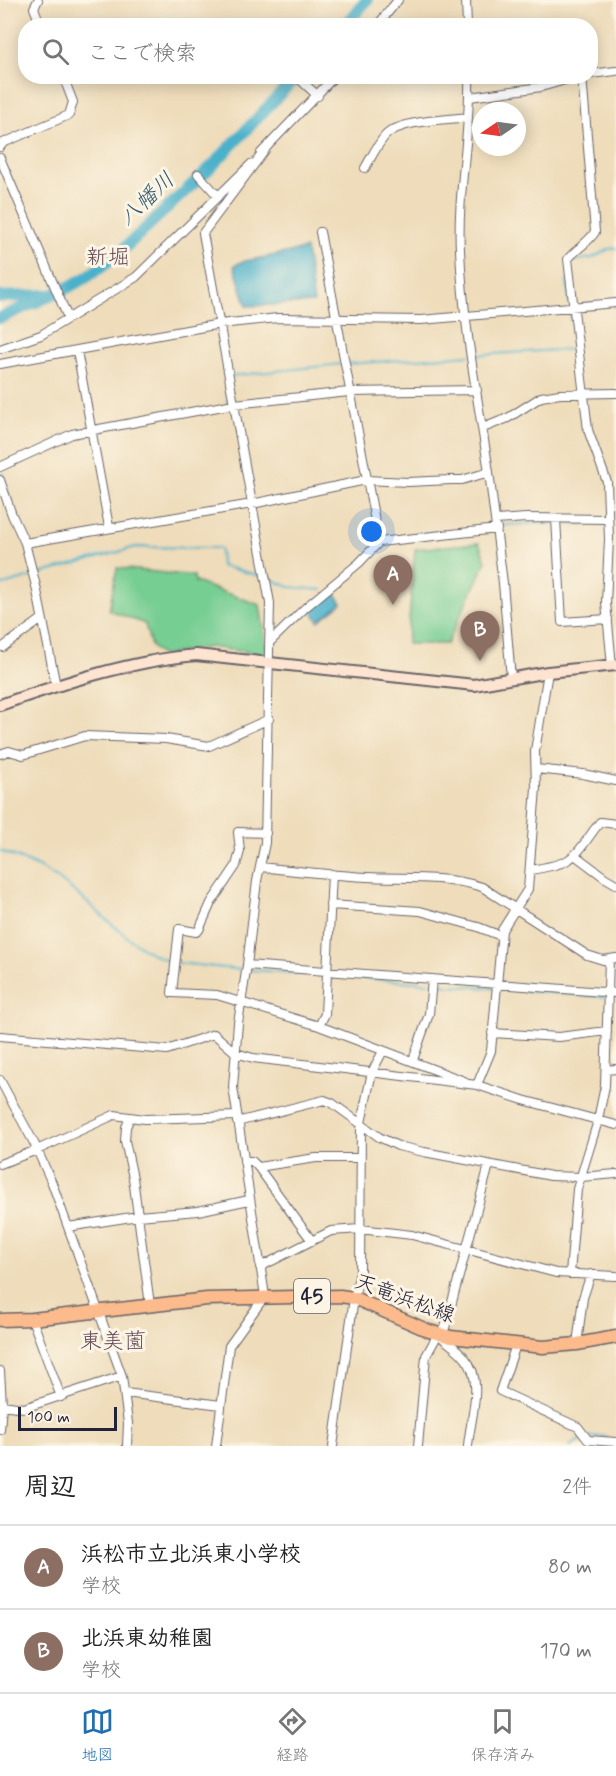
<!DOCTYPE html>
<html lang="ja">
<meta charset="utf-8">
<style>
body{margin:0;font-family:Mynerve,"Klee One",sans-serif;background:#f6f6f6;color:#222}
.compass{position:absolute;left:472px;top:102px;width:54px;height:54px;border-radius:50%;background:#fff;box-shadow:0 3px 15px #0003;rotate:257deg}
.scale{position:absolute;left:18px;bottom:15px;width:99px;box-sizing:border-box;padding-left:6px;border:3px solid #22223b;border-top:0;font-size:16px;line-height:21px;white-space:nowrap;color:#22223b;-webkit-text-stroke:4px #fcf5e5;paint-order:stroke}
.you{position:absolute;left:372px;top:532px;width:21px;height:21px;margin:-15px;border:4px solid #fff;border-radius:50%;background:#1a73e8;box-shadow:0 0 0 9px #1a73e833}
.badge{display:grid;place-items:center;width:39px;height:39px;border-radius:50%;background:#1f6fb2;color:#fff;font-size:20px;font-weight:700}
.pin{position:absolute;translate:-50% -50px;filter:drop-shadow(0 2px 3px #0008)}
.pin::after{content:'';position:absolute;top:32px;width:21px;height:18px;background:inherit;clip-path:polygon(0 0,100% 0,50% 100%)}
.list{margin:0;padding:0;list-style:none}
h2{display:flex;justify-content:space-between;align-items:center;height:78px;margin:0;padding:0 24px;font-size:26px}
h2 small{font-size:20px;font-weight:400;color:#767676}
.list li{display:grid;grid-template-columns:39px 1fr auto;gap:18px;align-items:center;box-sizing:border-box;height:84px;padding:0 24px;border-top:2px solid #e0e0e0}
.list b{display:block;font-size:22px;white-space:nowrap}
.list p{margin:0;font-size:20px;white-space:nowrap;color:#767676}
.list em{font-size:20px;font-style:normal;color:#767676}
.icon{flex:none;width:33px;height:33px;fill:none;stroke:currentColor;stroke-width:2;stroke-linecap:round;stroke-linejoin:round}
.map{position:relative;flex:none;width:616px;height:1446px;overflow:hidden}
.search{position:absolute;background:#fff;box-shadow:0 3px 15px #0003;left:18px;right:18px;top:18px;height:66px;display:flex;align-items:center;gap:15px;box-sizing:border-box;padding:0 21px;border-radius:24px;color:#767676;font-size:22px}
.sheet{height:246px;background:#fff}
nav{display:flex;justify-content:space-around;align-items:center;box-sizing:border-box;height:84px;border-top:2px solid #e0e0e0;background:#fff;font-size:16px;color:#767676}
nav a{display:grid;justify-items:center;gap:3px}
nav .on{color:#1f6fb2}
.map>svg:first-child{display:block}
.green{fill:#77ce93;stroke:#4c7867;stroke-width:1.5}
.water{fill:#4bb1ca;stroke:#366a82;stroke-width:1.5}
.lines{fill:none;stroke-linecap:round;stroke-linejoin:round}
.stream{stroke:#4bb1ca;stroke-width:2}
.river{stroke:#4bb1ca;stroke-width:12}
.street-casing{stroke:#696367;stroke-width:10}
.secondary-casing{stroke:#696367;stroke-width:14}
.primary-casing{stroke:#696367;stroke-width:15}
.street{stroke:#fff;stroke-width:8}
.secondary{stroke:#fde4d1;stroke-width:10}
.primary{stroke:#fbbb8d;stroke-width:12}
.labels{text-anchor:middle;stroke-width:6;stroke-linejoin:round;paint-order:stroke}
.shield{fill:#fcf5e5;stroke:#63616e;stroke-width:1.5}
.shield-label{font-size:20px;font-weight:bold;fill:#22223b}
.street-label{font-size:21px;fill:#22223b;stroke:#fcf5e5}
.water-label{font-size:22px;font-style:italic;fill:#325b74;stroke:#fcf5e5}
.neighbourhood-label{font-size:22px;fill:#664c5a;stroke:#fcf5e5}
</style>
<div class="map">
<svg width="616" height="1446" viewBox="0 0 616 1446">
<rect width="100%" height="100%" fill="#fcf5e5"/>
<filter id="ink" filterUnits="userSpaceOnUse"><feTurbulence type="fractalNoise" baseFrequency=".0167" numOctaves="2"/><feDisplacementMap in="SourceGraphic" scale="12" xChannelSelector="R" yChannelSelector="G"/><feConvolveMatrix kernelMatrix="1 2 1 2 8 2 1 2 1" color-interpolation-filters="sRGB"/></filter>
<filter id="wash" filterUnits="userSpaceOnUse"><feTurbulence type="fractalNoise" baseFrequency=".008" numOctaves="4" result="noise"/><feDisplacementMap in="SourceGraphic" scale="24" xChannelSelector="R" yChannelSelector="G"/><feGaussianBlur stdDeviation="1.35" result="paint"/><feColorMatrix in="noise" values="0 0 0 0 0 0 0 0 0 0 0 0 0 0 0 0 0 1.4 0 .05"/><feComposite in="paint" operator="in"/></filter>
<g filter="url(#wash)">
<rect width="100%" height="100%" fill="#eedcba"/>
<!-- green -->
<path class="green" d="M479 543 486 561 447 644H407L415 549Z
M117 568 194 576 195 582 260 605 268 655 210 647 162 656 151 646 145 624 109 610Z"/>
<!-- water -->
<path class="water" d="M306 249 314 303 247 306 234 266 241 262Z
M335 593 342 603 319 621 311 610Z"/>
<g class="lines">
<!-- stream -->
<path class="stream" d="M572 261 592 258 609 249 616 248
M567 279 569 303
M570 313 571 321
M475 355 575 349V347
M347 364 470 355
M225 376 229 399 227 402
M231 376 342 364
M2 473 11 501
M559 523 606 524
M499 525 553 523
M383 539 446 531
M30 547 34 563
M36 575 136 547 220 548 221 566 261 576
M267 577 289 587 322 590
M0 586 31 577
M0 851C23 859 46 869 65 884 98 909 134 951 172 962
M178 963 243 970
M250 970 323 975
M330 976 429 983
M435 984 605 997
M588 1437 601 1436 609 1438
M570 1446 583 1438"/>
<!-- river -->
<path class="river" d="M345 26 367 0
M0 297 49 295
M0 318 65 289 87 277 114 258 213 165 297 76"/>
</g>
</g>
<g filter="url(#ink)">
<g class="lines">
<defs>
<path id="street" d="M38 0 34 8 41 26
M466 0 467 26
M377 26 398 0
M590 74 616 71
M296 76 318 96
M582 76 595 232C588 243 576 249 568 259L588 430 607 482 609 539 606 603 612 666
M470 97 541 87 579 76
M0 147 3 143 69 115 73 102 63 76
M261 153 335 76
M0 158 68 318
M365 168C371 158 377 145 385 136 399 120 447 120 468 117
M198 174 218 196
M320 232 379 542
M0 349 41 335 136 277 251 164
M77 351 109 527
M0 364 220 324 278 318 421 320 616 303
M483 428 508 418 541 397 560 394 616 393
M0 467 72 434 234 404 349 392 477 390
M489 472 503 583 511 679
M0 480 12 515 25 543 36 586 56 686
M556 519 562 622 608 619
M496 520 526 518 608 519
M25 543 252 504 366 480 408 482 451 480H462L489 472C478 399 463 324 460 250 457 192 471 134 469 76
M270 642 306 607 359 563 379 542 497 529
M3 647 42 619
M0 754 9 751 23 755 85 736 166 739 209 746 269 719
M536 769 583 774 616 781
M266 833 238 832 240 851 236 866 211 903 199 930 196 932 179 929 172 993 217 995 319 1026 464 1081
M576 856 604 877 616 884
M261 867C296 871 331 875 367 877 405 879 445 875 482 887L587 955 603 960 616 958
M530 870C578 863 573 857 600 822L616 824
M330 905 420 911 478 927 501 936
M247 965 616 993
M319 1026 325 1014 332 874
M492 1033 559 1037 607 1031
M0 1036 167 1050 214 1034 236 1053 253 1058 477 1085 491 1051 502 930 528 889 536 788 535 751 548 672
M413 1060 429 1014 432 979
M606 1070 616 1069
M0 1080 34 1143 52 1183 122 1376 128 1423 127 1446
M477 1085 523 1100 616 1125
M130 1118 126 1127 125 1141 133 1178 150 1305
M237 1122 324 1100 332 1103 379 1137 398 1146 424 1152 551 1176 581 1177 616 1174
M244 1161H252L258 1167 312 1241
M0 1164 37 1150 114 1115 145 1119 237 1116
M258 1167 316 1158H360
M68 1227 138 1216 198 1211 249 1200
M260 1267 331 1231 360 1229 412 1235 556 1273 616 1276
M570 1274 577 1189 597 1124 605 1086 609 959
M32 1319 61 1397
M440 1336C448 1343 458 1349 465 1358 485 1381 470 1419 468 1446
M577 1344 583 1298 591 1274
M516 1345 500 1391 578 1427 588 1440 616 1442
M0 1371 2 1405 0 1430
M125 1393 221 1405
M2 1405 24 1408 122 1376
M216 1446 229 1346 265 1296 233 1087 238 1023 247 965 257 881 265 843 270 603 203 233 265 150
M333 1446 354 1298 360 1272 361 1123 372 1072 383 1051
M418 1446 426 1356 438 1334 445 1328 489 1165"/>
<path id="secondary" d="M0 705C63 683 130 661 196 655L474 685 548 672 616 665"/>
<path id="primary" d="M0 1320 32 1319 207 1299 340 1296 354 1298 429 1331 451 1337 543 1347 577 1344 616 1337"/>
</defs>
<!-- street casing -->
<use href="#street" class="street-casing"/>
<!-- secondary casing -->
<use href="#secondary" class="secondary-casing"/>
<!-- primary casing -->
<use href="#primary" class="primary-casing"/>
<!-- street -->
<use href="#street" class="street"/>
<!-- secondary -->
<use href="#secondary" class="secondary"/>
<!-- primary -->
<use href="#primary" class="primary"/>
</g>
</g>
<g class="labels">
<!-- shield labels -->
<rect class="shield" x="294" y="1279" width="36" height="34" rx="4.5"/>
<g class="shield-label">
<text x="312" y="1303">45</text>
</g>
<!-- street labels -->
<g class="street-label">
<text transform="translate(405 1298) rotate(20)" y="7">天竜浜松線</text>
</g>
<!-- water labels -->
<g class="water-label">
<text transform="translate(146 198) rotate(-43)" y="8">八幡川</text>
</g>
<!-- neighbourhood labels -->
<g class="neighbourhood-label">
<text x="108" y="264">新堀</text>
<text x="113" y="1348">東美薗</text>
</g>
</g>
</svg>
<svg class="compass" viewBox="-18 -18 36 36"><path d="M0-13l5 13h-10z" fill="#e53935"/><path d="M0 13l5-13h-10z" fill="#767676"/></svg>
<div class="scale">100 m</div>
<div class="you"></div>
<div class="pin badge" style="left:393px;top:605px;background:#8d6e63">A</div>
<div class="pin badge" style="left:480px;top:661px;background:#8d6e63">B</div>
<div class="search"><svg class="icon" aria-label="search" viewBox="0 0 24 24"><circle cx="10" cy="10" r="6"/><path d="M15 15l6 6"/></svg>ここで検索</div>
</div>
<section class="sheet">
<h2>周辺<small>2件</small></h2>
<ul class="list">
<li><span class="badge" style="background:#8d6e63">A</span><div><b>浜松市立北浜東小学校</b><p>学校</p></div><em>80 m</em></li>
<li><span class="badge" style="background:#8d6e63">B</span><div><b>北浜東幼稚園</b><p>学校</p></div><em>170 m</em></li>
</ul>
</section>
<nav>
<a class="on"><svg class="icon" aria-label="map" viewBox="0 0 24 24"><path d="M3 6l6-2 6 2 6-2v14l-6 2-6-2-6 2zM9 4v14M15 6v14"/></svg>地図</a>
<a><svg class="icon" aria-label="directions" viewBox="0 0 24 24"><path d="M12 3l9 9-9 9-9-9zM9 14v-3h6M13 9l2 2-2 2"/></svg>経路</a>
<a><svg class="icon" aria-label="saved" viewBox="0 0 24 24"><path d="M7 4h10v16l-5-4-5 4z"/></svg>保存済み</a>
</nav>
